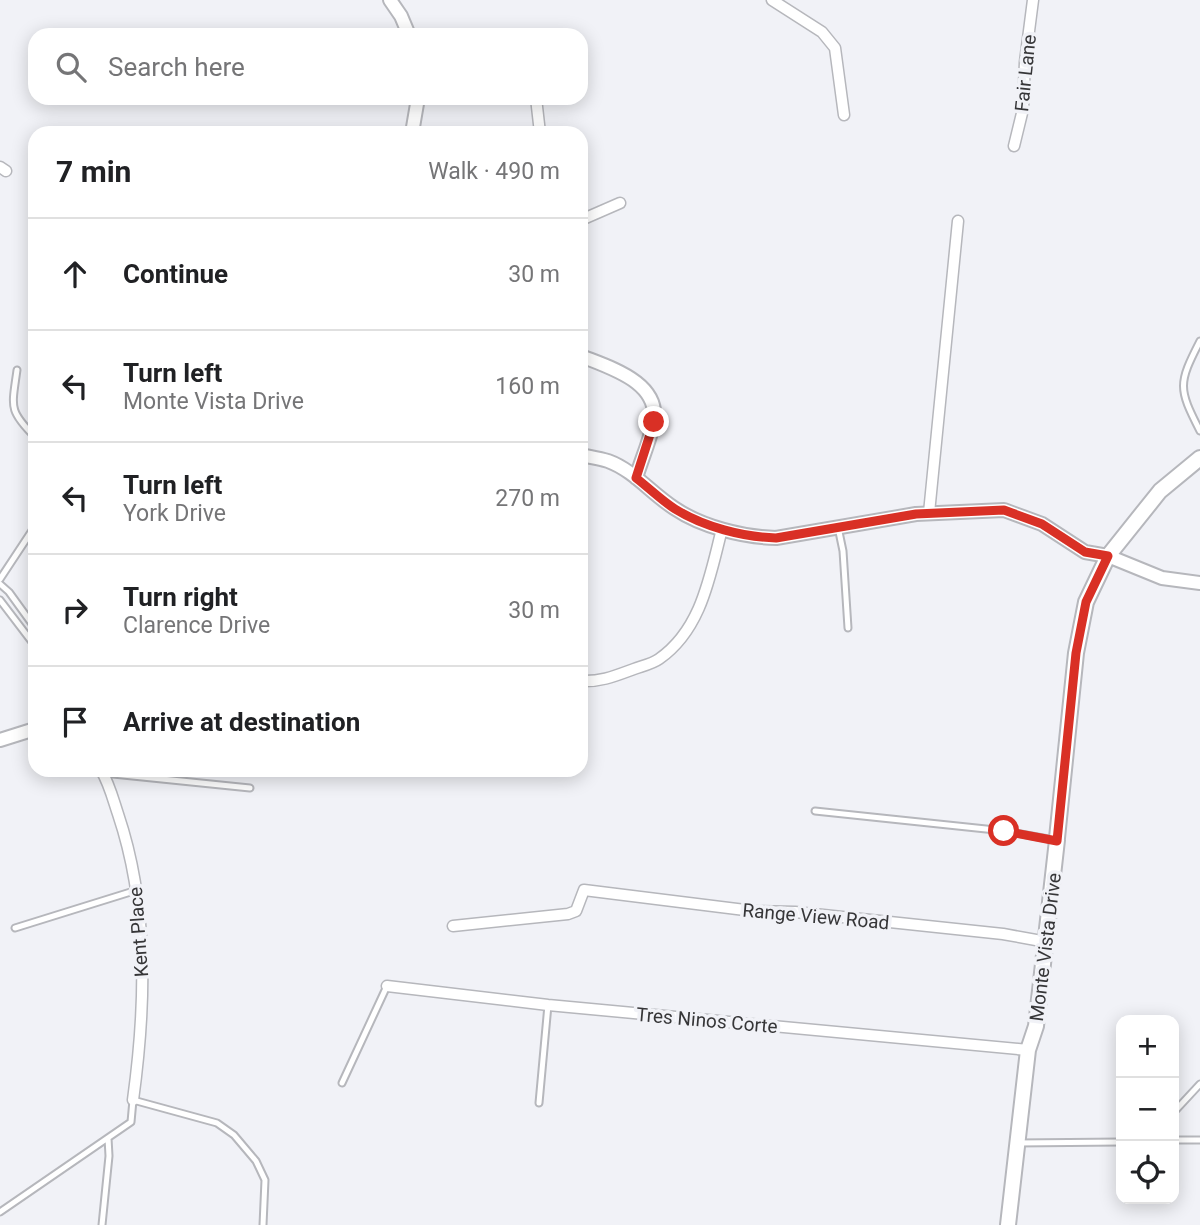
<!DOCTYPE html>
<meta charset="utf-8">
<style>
body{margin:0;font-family:Roboto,sans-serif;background:#f2f2f2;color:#202124}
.controls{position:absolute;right:21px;bottom:21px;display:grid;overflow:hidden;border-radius:14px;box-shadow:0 4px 18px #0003}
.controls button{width:63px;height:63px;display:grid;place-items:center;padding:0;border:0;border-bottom:2px solid #e0e0e0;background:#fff;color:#202124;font:35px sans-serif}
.stop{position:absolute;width:21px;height:21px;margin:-16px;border:5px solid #d93025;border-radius:50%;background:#fff}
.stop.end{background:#d93025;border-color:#fff;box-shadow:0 2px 7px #0008}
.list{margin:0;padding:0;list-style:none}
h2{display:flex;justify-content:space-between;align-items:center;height:91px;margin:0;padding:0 28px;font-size:30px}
h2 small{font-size:23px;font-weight:400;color:#757577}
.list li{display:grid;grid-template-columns:46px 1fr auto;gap:21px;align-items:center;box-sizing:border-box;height:112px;padding:0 28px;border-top:2px solid #e0e0e0}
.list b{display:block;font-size:26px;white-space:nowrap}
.list p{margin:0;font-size:23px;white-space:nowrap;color:#757577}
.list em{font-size:23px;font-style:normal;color:#757577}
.icon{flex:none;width:38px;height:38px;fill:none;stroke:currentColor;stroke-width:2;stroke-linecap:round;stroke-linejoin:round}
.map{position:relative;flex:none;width:1200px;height:1225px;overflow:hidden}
.search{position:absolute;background:#fff;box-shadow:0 4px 18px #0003;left:28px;top:28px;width:560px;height:77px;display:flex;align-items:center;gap:18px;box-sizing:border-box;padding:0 24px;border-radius:21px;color:#757577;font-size:26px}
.panel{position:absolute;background:#fff;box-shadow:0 4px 18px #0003;left:28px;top:126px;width:560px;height:651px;border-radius:21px}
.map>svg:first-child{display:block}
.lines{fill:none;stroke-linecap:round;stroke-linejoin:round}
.service-casing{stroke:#b6b7bc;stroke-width:9}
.minor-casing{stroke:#b6b7bc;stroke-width:13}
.tertiary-casing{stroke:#b6b7bc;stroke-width:16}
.secondary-casing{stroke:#b6b7bc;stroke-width:18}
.service{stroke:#fff;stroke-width:5}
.minor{stroke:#fff;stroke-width:10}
.tertiary{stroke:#fff;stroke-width:12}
.secondary{stroke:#fff;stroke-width:14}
.route{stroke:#d93025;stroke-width:9}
.labels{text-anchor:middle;stroke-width:7;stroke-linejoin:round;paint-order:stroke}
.street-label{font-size:19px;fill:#363638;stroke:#f1f2f7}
</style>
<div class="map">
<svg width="1200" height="1225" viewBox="0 0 1200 1225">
<rect width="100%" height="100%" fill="#f1f2f7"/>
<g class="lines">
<defs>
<path id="service" d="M1200 341C1178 384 1178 388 1200 431
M17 370C12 407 8 410 35 437
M838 527 843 551 848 628
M0 579 35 526
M0 584 9 592 35 628
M0 600 35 646
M103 773 250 788
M815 811 1005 831 1054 840
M15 928 137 890
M342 1083 387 986
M539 1103 548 1005
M1174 1112 1200 1084
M1174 1140H1200
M1017 1143 1121 1142
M0 1212 131 1122 133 1100 217 1123 234 1135 256 1161 265 1180 263 1225
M102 1225 109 1156 108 1138"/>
<path id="minor" d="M772 0 822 32 835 48 844 115
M536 98 540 133
M1014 146 1023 109 1025 62 1033 0
M0 167 6 171
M581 220 620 203
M929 513 958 221
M581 681C601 682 615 676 634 669 642 666 652 664 659 659 702 629 710 575 722 529
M101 770C109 783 113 799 118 814 149 906 146 1005 133 1100
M453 926 568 914 576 911 584 890 753 911 795 912 1003 934 1047 942
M387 986 548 1005 1028 1050"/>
<path id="tertiary" d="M390 0 401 16 409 35
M412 133 418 98
M581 356C611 368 663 383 653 425 649 443 641 461 636 478
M581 455C590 457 599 458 608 461 633 470 651 493 674 508 702 527 743 537 776 538L916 514 1004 510 1042 524 1085 552 1108 556 1162 578 1200 583
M0 740 35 729"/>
<path id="secondary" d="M1057 838 1076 653 1086 602 1108 556 1160 491 1200 458
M1008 1225 1028 1050 1036 1026 1057 840"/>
</defs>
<!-- service casing -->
<use href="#service" class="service-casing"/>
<!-- minor casing -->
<use href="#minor" class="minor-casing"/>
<!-- tertiary casing -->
<use href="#tertiary" class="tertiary-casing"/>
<!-- secondary casing -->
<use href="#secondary" class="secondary-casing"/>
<!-- service -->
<use href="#service" class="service"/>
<!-- minor -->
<use href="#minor" class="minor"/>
<!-- tertiary -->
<use href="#tertiary" class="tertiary"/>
<!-- secondary -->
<use href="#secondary" class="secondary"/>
</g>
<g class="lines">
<!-- route -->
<path class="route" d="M654 422 636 478C649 488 661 500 675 509 704 527 743 537 776 538L916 514 1004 510 1042 524 1085 552 1108 556 1086 602 1076 653 1057 841 1004 831"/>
</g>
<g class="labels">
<!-- street labels -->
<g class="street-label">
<text transform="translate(1025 73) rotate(-84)" y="7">Fair Lane</text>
<text transform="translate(816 916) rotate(5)" y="7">Range View Road</text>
<text transform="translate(138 932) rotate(-94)" y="7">Kent Place</text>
<text transform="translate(1045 947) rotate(-83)" y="7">Monte Vista Drive</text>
<text transform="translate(707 1020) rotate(5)" y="7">Tres Ninos Corte</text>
</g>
</g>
</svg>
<div class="controls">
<button>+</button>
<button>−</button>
<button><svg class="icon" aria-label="locate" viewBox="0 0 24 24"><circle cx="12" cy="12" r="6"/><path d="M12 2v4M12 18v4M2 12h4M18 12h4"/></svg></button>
</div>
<div class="stop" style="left:1004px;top:831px"></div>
<div class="stop end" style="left:654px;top:422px"></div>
<div class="search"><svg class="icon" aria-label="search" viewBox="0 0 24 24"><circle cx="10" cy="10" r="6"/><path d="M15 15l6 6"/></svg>Search here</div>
<section class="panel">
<h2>7 min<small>Walk · 490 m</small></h2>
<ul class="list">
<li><svg class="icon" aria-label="ahead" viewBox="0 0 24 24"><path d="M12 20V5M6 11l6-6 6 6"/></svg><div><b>Continue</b></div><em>30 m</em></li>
<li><svg class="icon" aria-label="left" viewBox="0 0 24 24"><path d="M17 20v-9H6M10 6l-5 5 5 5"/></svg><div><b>Turn left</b><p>Monte Vista Drive</p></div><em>160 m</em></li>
<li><svg class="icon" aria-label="left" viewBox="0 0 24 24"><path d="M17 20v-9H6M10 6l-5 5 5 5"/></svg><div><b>Turn left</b><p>York Drive</p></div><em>270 m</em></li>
<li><svg class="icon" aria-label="right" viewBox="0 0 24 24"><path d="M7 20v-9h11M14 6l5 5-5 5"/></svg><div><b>Turn right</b><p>Clarence Drive</p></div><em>30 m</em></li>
<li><svg class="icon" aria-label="arrive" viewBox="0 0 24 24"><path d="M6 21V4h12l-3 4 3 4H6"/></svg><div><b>Arrive at destination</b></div></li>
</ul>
</section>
</div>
